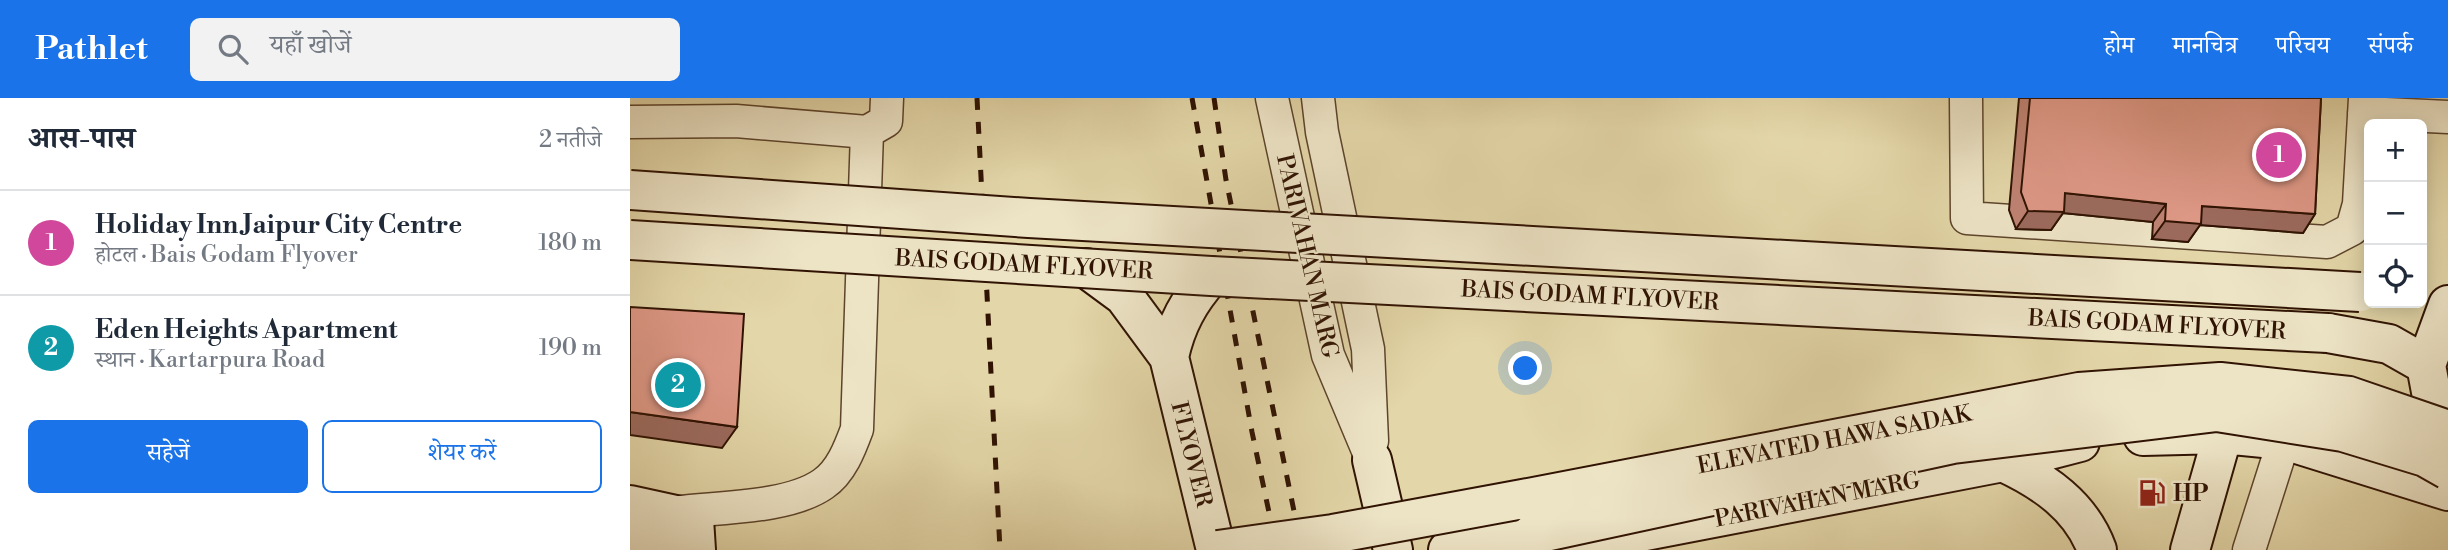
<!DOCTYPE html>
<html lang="hi">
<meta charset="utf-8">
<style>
body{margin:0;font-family:"Libre Bodoni","Noto Serif Devanagari",serif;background:#f2f2f3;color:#1f2937}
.controls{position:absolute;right:21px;top:21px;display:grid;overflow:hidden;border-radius:10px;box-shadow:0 4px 18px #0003}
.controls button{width:63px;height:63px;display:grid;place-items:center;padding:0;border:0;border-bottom:2px solid #e0e1e3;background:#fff;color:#1f2937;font:35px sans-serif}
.you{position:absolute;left:896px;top:271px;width:24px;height:24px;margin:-18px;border:5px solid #fff;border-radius:50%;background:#1a73e8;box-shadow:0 0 0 10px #1a73e833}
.badge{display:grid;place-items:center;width:46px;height:46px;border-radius:50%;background:#1a73e8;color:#fff;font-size:23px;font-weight:700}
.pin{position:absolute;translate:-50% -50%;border:4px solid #fff;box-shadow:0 2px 7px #0006}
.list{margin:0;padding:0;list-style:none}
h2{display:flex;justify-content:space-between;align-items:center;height:91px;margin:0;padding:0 28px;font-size:30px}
h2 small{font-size:23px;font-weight:400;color:#747a83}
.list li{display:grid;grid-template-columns:46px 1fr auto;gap:21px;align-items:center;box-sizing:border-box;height:105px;padding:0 28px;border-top:2px solid #e0e1e3}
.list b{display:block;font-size:26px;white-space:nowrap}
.list p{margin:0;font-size:23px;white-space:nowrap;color:#747a83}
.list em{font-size:23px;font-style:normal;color:#747a83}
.actions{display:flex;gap:14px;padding:21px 28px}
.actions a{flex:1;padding:16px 0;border:2px solid #1a73e8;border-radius:10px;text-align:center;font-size:24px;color:#1a73e8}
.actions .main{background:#1a73e8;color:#fff}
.icon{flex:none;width:38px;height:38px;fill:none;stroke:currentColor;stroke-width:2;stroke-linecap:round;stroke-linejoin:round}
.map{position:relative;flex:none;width:1818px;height:452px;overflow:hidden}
header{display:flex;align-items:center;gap:42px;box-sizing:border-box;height:98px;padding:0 35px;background:#1a73e8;color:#fff}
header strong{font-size:33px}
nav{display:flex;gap:38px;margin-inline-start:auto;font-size:24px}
.search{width:490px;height:63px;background:#f2f2f3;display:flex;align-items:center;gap:18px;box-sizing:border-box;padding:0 24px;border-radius:10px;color:#747a83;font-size:26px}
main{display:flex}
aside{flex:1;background:#fff}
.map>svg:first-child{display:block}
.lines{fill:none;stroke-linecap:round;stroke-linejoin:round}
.street-casing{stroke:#5d442c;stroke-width:35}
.secondary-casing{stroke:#301303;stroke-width:42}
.street{stroke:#ede4c6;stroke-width:32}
.secondary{stroke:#ede4c6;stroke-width:38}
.rail{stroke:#301303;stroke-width:5;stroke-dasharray:12 12;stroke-linecap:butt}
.secondary-bridge-casing{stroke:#301303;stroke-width:42;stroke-linecap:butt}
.secondary-bridge{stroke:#ede4c6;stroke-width:38}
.wall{fill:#be8272;stroke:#301303;stroke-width:2}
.shaded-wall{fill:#9b6a5d;stroke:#301303;stroke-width:2}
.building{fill:#dd9785;stroke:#301303;stroke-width:2}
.labels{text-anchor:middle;stroke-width:5;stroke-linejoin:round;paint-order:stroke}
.street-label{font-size:23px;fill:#301303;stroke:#ede4c6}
.poi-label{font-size:23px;font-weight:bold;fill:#301303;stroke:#ede4c6;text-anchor:start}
</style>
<header>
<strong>Pathlet</strong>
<div class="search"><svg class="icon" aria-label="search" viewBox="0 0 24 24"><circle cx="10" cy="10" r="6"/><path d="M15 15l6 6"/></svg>यहाँ खोजें</div>
<nav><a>होम</a><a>मानचित्र</a><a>परिचय</a><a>संपर्क</a></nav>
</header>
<main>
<aside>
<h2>आस-पास<small>2 नतीजे</small></h2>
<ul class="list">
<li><span class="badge" style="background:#d1479c">1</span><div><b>Holiday Inn Jaipur City Centre</b><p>होटल · Bais Godam Flyover</p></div><em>180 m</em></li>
<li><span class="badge" style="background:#0f9aa8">2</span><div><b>Eden Heights Apartment</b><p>स्थान · Kartarpura Road</p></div><em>190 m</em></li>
</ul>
<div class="actions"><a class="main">सहेजें</a><a>शेयर करें</a></div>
</aside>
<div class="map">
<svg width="1818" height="452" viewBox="0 0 1818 452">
<rect width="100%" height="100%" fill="#e3d6a8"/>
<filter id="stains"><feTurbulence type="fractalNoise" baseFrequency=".00286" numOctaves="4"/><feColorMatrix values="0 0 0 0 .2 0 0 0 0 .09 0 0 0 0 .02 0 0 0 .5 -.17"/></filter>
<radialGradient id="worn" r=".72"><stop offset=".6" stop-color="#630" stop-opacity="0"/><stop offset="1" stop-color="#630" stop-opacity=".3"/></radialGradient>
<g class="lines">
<defs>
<path id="street" d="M642 0 698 257 742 362
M688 0 692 34 738 251 742 343
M1336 0 1337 120 1697 144 1722 131 1729 106 1735 0
M1734 15 1818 19
M0 24 106 23 237 34 256 23 257 0
M41 415C85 409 157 411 193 386 211 374 220 350 227 331L237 34
M1619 452 1654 342"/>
<path id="secondary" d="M456 170 494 198 539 259 586 452
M1698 235 1759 246 1796 267 1813 358
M539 259C546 226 559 203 581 178
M1796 267 1818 207
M1513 338 1593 336 1654 342 1818 393
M742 362 763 452
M1373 364C1414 383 1451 408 1467 452
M0 407 64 421 66 452
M0 437 66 452
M818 452 901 437
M917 452 1373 364 1450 344
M1560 452 1593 336"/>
</defs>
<!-- street casing -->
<use href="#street" class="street-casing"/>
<!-- secondary casing -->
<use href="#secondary" class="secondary-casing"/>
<!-- street -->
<use href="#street" class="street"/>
<!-- secondary -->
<use href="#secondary" class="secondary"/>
<!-- rail -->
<path class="rail" d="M347 0 370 452
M562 0 622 334 647 452
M584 0 596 82 672 452"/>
<defs>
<path id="secondary-bridge" d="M0 92 399 120 1730 194
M0 142 581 178 1698 235
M901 437 1323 346 1587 314 1713 334 1795 359 1818 372
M588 452 703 436 893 401 1449 294 1590 284 1719 298 1818 332"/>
</defs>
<!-- secondary-bridge casing -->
<use href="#secondary-bridge" class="secondary-bridge-casing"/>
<!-- secondary-bridge -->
<use href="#secondary-bridge" class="secondary-bridge"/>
</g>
<!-- wall -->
<path class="wall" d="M1389 0H1691L1685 116 1673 135 1570 127 1558 144 1522 141 1523 124 1433 115 1421 132 1386 131 1379 112Z"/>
<!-- shaded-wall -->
<path class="shaded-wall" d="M1435 95 1536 106 1523 124 1433 115 1421 132 1386 131 1398 113Z
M1572 108 1685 116 1673 135 1570 127 1558 144 1522 141 1535 123Z
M0 314 107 329 92 350 0 337Z"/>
<!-- building -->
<path class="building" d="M1400 0H1691L1685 116 1572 108 1571 126 1535 123 1536 106 1435 95 1434 114 1398 113 1391 94Z
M0 209 114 216 107 329 0 314Z"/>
<!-- icons -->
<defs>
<symbol id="fuel-bare" viewBox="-9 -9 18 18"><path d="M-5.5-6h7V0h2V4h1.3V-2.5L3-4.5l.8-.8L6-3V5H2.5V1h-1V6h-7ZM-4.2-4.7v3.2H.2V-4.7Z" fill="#8f2418" stroke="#ede4c6" stroke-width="2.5" paint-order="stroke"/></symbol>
</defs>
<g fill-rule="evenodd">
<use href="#fuel-bare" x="1503" y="376" width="38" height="38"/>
</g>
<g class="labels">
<!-- street labels -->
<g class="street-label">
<text transform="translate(678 158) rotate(77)" y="8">PARIVAHAN MARG</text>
<text transform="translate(394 166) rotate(3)" y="8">BAIS GODAM FLYOVER</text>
<text transform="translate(960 197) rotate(3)" y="8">BAIS GODAM FLYOVER</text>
<text transform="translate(1527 226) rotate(3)" y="8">BAIS GODAM FLYOVER</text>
<text transform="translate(1204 341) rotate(-11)" y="8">ELEVATED HAWA SADAK</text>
<text transform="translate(562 356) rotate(76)" y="8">FLYOVER</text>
<text transform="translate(1187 401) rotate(-11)" y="8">PARIVAHAN MARG</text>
</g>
<!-- poi labels -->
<g class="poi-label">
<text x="1543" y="403">HP</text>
</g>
</g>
<rect width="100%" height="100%" filter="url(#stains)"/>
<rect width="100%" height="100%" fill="url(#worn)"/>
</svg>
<div class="controls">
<button>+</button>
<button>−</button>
<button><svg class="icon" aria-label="locate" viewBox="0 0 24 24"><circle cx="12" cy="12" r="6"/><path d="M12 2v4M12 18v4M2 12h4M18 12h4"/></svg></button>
</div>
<div class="you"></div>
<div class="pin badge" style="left:1649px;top:57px;background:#d1479c">1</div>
<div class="pin badge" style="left:48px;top:287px;background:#0f9aa8">2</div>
</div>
</main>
